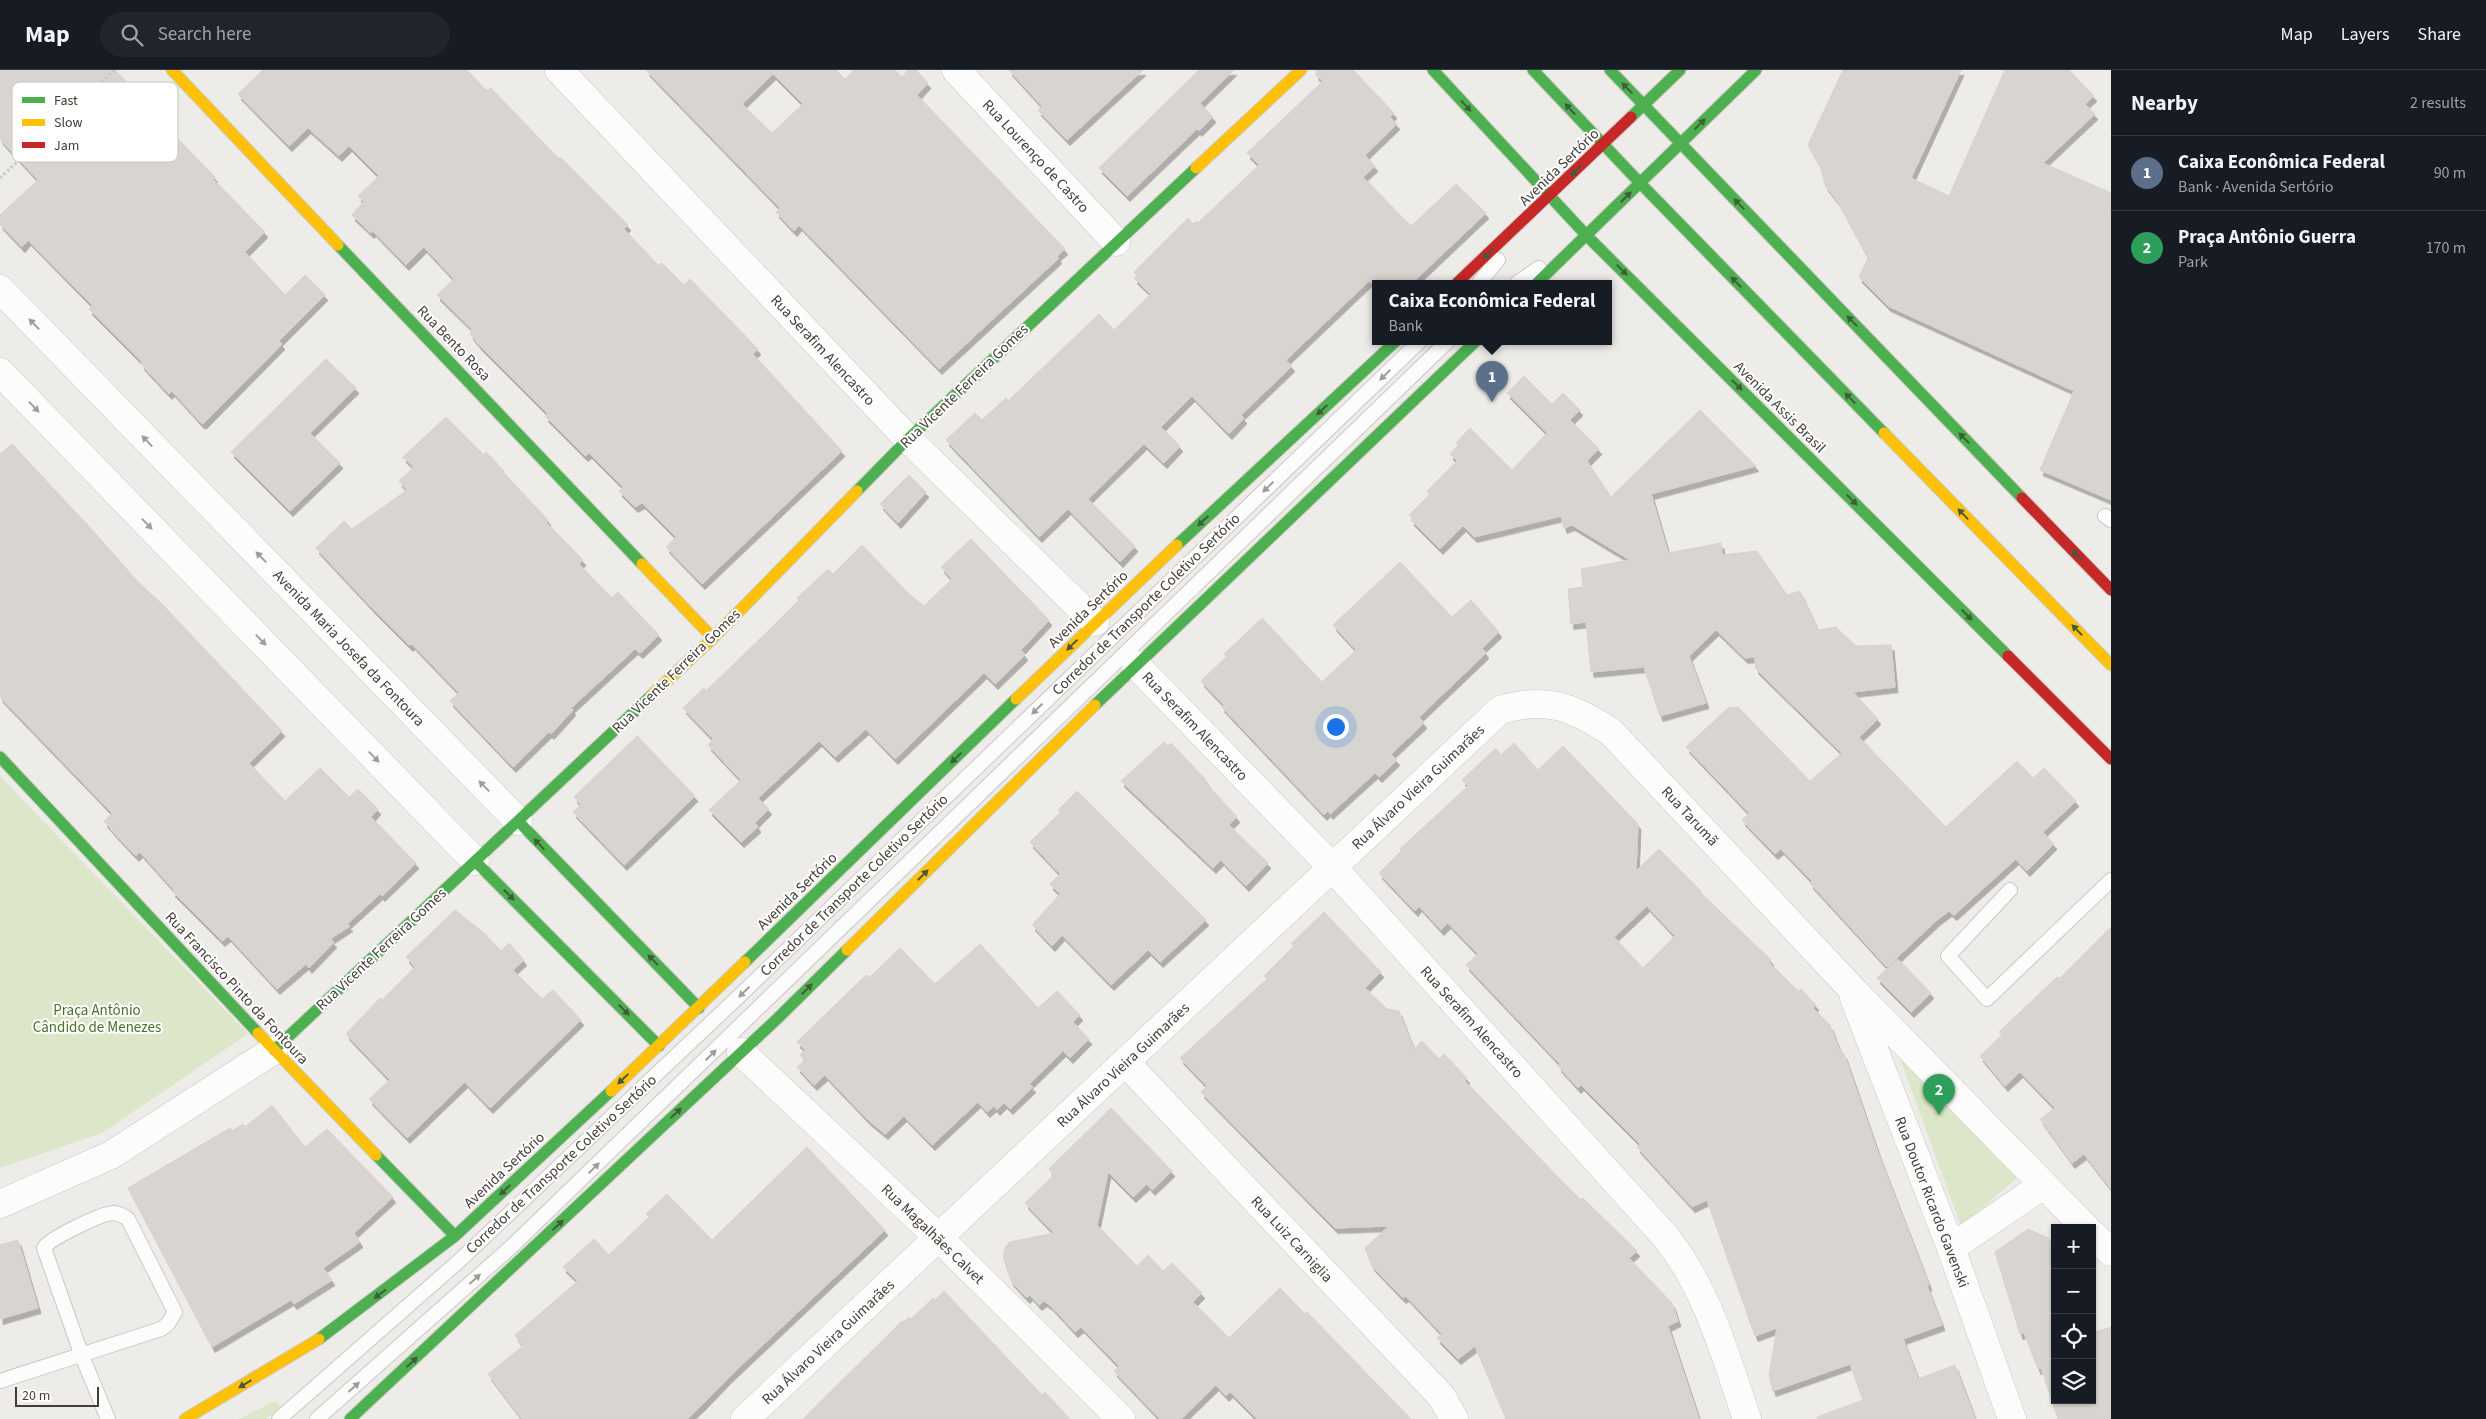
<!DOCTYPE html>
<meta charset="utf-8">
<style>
body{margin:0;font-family:"Source Sans 3",sans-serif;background:#20242c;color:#f1f3f6}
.controls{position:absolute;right:15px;bottom:15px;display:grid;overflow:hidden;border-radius:0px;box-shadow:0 1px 4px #0004}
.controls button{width:45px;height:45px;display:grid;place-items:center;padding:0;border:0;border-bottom:1px solid #363941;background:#171b24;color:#f1f3f6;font:25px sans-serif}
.scale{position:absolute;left:15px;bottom:12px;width:84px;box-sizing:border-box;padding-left:5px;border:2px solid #433d35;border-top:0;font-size:14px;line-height:18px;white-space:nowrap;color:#433d35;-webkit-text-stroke:4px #fff;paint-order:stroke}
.you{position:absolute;left:1335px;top:656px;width:18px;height:18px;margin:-12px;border:4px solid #fff;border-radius:50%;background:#1a73e8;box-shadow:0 0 0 8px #1a73e833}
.badge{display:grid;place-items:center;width:32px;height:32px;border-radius:50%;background:#db2777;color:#fff;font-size:16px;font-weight:700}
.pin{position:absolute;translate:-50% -41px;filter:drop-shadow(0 1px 2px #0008)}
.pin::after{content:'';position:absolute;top:26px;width:18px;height:15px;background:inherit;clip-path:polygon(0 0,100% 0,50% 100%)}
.popup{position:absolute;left:1372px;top:210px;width:240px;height:65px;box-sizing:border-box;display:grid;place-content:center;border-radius:0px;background:#171b24;filter:drop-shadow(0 1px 4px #0005);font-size:16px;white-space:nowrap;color:#9ea1a6}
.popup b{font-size:19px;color:#f1f3f6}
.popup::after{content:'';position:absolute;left:50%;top:100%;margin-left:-10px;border:10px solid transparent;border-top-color:#171b24}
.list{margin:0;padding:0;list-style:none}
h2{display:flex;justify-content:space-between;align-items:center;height:65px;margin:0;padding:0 20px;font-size:21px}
h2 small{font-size:16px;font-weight:400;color:#9ea1a6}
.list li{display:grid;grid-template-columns:32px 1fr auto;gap:15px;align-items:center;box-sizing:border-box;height:75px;padding:0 20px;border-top:1px solid #363941}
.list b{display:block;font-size:19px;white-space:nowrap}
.list p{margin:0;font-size:16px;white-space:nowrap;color:#9ea1a6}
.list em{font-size:16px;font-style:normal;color:#9ea1a6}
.icon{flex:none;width:28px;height:28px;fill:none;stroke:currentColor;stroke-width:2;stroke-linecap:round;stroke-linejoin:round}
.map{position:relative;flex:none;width:2111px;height:1349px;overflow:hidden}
header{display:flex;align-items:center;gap:30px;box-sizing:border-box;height:70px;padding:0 25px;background:#171b24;border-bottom:1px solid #363941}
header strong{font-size:24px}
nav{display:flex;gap:28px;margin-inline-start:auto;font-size:18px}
.search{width:350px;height:45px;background:#20242c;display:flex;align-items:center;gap:12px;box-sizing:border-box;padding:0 18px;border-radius:28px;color:#9ea1a6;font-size:19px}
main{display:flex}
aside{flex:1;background:#171b24}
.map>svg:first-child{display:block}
.green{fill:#dce7c9}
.building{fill:#d8d5d0;stroke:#d6d3ce;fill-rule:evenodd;filter:url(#shadow)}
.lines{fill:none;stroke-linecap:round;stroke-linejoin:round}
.lane-casing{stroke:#cac8c4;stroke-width:16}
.street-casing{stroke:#cac8c4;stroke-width:29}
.fast-casing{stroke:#cfcbc2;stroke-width:13}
.slow-casing{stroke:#cfcbc2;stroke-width:13}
.jam-casing{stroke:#cfcbc2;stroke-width:13}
.path{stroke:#cccac6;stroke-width:3;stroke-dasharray:2.5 2.5;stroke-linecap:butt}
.lane{stroke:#fcfcfc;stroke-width:14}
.street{stroke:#fcfcfc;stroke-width:28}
.fast{stroke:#4caf50;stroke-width:11}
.slow{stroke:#ffc107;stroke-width:11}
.jam{stroke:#c62828;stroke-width:11}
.oneway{fill:#455a3c}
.oneway2{fill:#a09c98}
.labels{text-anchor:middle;stroke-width:4;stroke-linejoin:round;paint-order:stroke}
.street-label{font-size:15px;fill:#433d35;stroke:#fff}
.park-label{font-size:15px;fill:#49702d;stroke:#fff}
.key{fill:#fff;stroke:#c7c5c2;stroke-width:1}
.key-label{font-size:14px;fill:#433d35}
</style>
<header>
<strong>Map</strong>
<div class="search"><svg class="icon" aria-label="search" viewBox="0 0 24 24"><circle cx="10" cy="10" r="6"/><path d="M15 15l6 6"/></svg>Search here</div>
<nav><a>Map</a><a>Layers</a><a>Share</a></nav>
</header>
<main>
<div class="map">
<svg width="2111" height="1349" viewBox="0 0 2111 1349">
<defs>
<filter id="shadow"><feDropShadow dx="3" dy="5.5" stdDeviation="0" flood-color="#0004"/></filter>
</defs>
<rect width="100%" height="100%" fill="#eeece8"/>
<!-- green -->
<path class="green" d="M0 706 248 964 102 1063 0 1098Z
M1898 983 2018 1107 1961 1156Z
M275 1331 281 1337 266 1349H239Z"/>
<!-- building -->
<path class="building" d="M0 0H115L144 30 142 32 215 107 213 109 265 162 245 182 285 225 305 205 325 225 279 271 282 274 204 353H201L172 321 169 324 141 294 142 292 89 239 93 236 28 170 22 177 0 154V145L38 110 0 69Z
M263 0H467L484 18 488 21 491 18 559 89 561 88 628 155 624 159 659 196 662 193 684 215 690 209 758 279 753 284 842 381 702 514 666 477 676 467 642 433 635 437 619 421 623 417 589 383 585 386 545 346 548 344 481 277 470 264 472 259 437 225 454 209 424 177 406 195 373 161 371 163 352 145 364 131 358 126 379 106 349 76 339 86 308 58 289 76 238 24Z
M646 0H836L845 9 854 0H895L902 7 908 0H916L928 13 917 25 1065 179 1057 186 1059 188 939 299 799 155 794 161 776 142 780 138ZM773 4 803 34 772 63 742 34Z
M1009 0H1143L1067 70 1038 40 1042 36Z
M1199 0H1234L1200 33 1213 47 1199 61 1197 59 1127 126 1099 98Z
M1316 0H1353L1394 43 1390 47 1397 54 1365 85 1375 96 1363 107 1411 156 1456 114 1486 143 1412 213H1372L1369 211 1286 290 1292 296 1241 345 1244 348 1229 364 1192 326 1161 357 1180 376 1164 393 1144 374 1088 429 1135 476 1120 492 1068 439 1039 467 946 370 975 343 982 350 1006 328 1008 331 1099 244 1114 260 1151 224 1134 208 1137 206 1134 202 1188 148 1193 154 1197 151 1198 153 1259 95 1247 83 1323 11 1316 5Z
M1843 0H1961L1911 108 1949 126 2005 0H2069L2094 26 2085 34 2095 44 2043 93 2111 123V430L2040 400 2074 321 1888 236 1859 207 1868 188 1838 132 1825 115 1821 98 1808 75Z
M326 289 356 318 310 363 340 393 290 441 231 382Z
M1524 306 1552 334 1563 323 1580 340 1570 350 1599 379 1587 391 1611 427 1700 340 1756 396 1651 424 1668 483 1721 473 1722 485 1757 481 1787 525 1800 521 1818 560 1836 557 1856 576 1891 575 1895 617 1853 622 1878 649 1859 667 1946 757 2017 691 2033 708 2044 698 2076 731 2043 762 2054 774 2027 801 2016 789 1954 845 1949 841 1937 850 1887 897 1810 813 1812 811 1781 779 1775 784 1742 750 1749 743 1686 677 1728 638 1738 637 1810 711 1842 683 1756 599 1755 587 1745 588 1716 560 1689 586 1706 633 1660 646 1644 597 1591 602 1586 552 1571 554 1568 519 1583 517 1581 499 1630 490 1572 455 1564 458 1561 446 1474 467 1463 456 1440 479 1411 450 1412 448 1409 445 1430 424 1427 421 1457 391 1450 384 1458 375 1456 373 1470 358 1512 400 1547 363 1507 323Z
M446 347 484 385 486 382 504 401 503 402 548 450 546 452 583 490 579 494 612 528 618 522 659 565 640 583 635 579 571 638 573 640 551 664 549 662 513 697 450 631 459 623 412 574 410 576 374 540 316 478 344 451 352 459 407 420 399 411 414 397 403 387Z
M12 374 96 464 138 512 162 534 282 661 249 693 285 731 320 698 349 727 358 719 378 739 371 747 416 793 382 826 380 824 347 854 350 856 330 869 334 872 309 898 306 894 277 919 228 866 222 871 172 821 174 820 140 782 136 786 117 766 104 751 112 743 0 627V384Z
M909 405 926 422 898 453 880 434Z
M971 469 1049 550 1021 580 1025 585 995 614 984 603 895 689 866 659 835 687 819 671 758 728 769 739 755 753 758 757 741 772 709 740 741 710 708 675 713 669 683 638 704 618 706 621 769 560 799 530 797 528 828 499 833 504 862 475 909 524 924 536 952 509 941 497Z
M1400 492 1452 547 1471 530 1499 562 1482 578 1486 583 1419 647 1424 653 1391 684 1397 690 1379 707 1375 703 1330 744 1328 741 1324 745 1221 636 1224 635 1201 611 1227 586 1224 584 1262 548 1322 612 1356 580 1333 555Z
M637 666 695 726 624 795 573 742 581 735 574 727Z
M1164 672 1168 676 1171 673 1206 710 1205 712 1237 747 1229 755 1268 793 1246 816 1221 790 1213 798 1121 711Z
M1514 673 1538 700 1563 676 1638 754 1636 801 1659 779 1701 821 1700 822 1771 890 1769 892 1798 921 1801 919 1816 935 1813 938 1830 955 1839 979 1844 984 1878 1083 1929 1215 1927 1216 1942 1255 1903 1269 1918 1309 1955 1295 1975 1349H1817V1347L1863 1330 1850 1294 1773 1321 1769 1305 1777 1258 1755 1266 1707 1130 1692 1137 1637 1077 1640 1074 1581 1015 1578 1018 1558 996 1560 994 1466 895 1478 884 1448 853 1441 860 1419 836 1415 841 1379 803 1402 780 1400 779 1468 716 1462 710 1496 678 1501 685ZM1647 836 1675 866 1643 898 1614 867Z
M1077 721 1206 850 1160 892 1148 880 1111 915 1062 865 1052 876 1032 855 1060 824 1050 814 1060 804 1030 772 1061 742 1058 740Z
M455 840 484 863 501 881 509 873 524 890 513 900 542 929 553 920 581 950 490 1038 465 1012 407 1068 369 1029 390 1010 346 964 380 928 382 930 415 897 406 887Z
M1324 842 1381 902 1365 918 1387 939 1399 941 1414 980 1422 971 1439 989 1444 984 1467 1008 1465 1011 1560 1109 1581 1130 1583 1128 1637 1181 1629 1188 1672 1233 1678 1251 1668 1256 1699 1349H1506L1475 1276 1458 1289 1437 1268 1442 1264 1406 1226 1403 1228 1372 1196 1365 1178 1389 1156 1335 1158 1201 1022 1207 1016 1180 988 1267 909 1264 906 1294 876 1291 874Z
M2111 857V1119L2084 1084 2072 1093 2040 1049 2055 1038 2020 1002 2005 1016 1980 986 2002 965 1999 962 2057 907 2059 909Z
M980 874 1038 938 1057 921 1080 945 1073 952 1089 969 1070 988 1063 981 1029 1014 1033 1017 1010 1039 1004 1033 997 1040 994 1036 987 1042 978 1032 932 1075 904 1046 885 1064 868 1050 825 1005 814 1015 797 997 805 990 800 985 805 980 797 972 866 905 869 908 900 878 935 914Z
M1898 889 1931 923 1911 942 1877 908Z
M272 1035 305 1077 327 1059 393 1127 354 1163 360 1172 323 1198 332 1210 294 1234 291 1230 212 1277 128 1118 230 1058 232 1061 243 1054 245 1057Z
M1111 1038 1172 1101 1152 1120 1147 1114 1133 1127 1108 1102 1097 1155 1137 1196 1148 1185 1163 1201 1172 1193 1202 1223 1193 1232 1229 1268 1280 1218 1305 1244 1307 1242 1411 1349H1257L1230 1322 1226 1326 1216 1315 1181 1349H1160L1114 1301 1119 1296 1081 1257 1075 1262 1050 1235 1044 1231 1039 1235 1030 1225 1027 1228 1011 1211 1003 1186 1006 1176 1010 1172 1054 1163 1025 1133 1054 1105 1049 1099Z
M807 1077 885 1160 730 1306 701 1336 687 1349H522L488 1304 523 1276 515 1265 578 1211 563 1197 594 1169 609 1185 649 1147 646 1144 667 1124 712 1170Z
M2028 1159 2048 1168 2055 1180V1330H2092V1263L2111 1257V1349H2058L2041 1298 2038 1299 2024 1263 2020 1264 1995 1182Z
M18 1170 38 1238 0 1249V1175Z
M944 1221 1042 1325 1045 1322 1070 1349H803L902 1251 904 1252 909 1247 911 1249 933 1228 935 1230Z"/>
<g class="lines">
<defs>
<path id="lane" d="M1479 213 1498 190
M1517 213 1539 198
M2105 446 2111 450
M2010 820 1948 886 1987 929 2111 810
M0 1311 161 1259 168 1254 175 1242 128 1149C124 1146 120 1144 114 1143 102 1143 50 1168 44 1178L82 1286 108 1349
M279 1349 459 1191 735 930 1420 271
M317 1349 511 1177 1448 271"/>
<path id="street" d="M559 0 908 369 1095 552
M956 0 1116 172
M0 219 518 751
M0 302 475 791
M1136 595 1333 798 1665 1166C1708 1220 1725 1285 1747 1349
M1854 928 1951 1178 2012 1349
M741 982 939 1168 1121 1349
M1126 993 1442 1327 1454 1349
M0 1134 111 1085 274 980
M2092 1164 2111 1182
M1951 1178 2043 1115
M745 1349 1500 640C1546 626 1573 637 1611 662L1850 917 2086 1158"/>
<path id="fast" d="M1433 0 1587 166
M1533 0 1640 113
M1610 0 2022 428
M1631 47 1680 0
M1640 113 1884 363
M1587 166 2008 586
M338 175 642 494
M1537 213 1756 0
M857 421 908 369 1196 98
M1177 475 1396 271
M1095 635 1476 271
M0 687 258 963
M518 751 699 938
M475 791 659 976
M745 892 1016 629
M274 980 652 625
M376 1085 455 1166
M319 1269 455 1166 611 1021
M350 1349 778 948 847 880"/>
<path id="slow" d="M172 0 338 175
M1196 98 1301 0
M1884 363 2111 595
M642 494 713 568
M652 625 713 568 857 421
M1016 629 1177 475
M847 880 1095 635
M258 963 376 1085
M611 1021 745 892
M185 1349 319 1269"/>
<path id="jam" d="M1457 213 1631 47
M2022 428 2111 520
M2008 586 2111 689"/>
</defs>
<!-- lane casing -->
<use href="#lane" class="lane-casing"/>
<!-- street casing -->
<use href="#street" class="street-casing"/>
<!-- fast casing -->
<use href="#fast" class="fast-casing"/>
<!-- slow casing -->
<use href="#slow" class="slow-casing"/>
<!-- jam casing -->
<use href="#jam" class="jam-casing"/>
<!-- path -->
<path class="path" d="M0 108 115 0"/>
<!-- lane -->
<use href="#lane" class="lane"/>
<!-- street -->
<use href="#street" class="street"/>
<!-- fast -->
<use href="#fast" class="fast"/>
<!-- slow -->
<use href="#slow" class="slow"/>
<!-- jam -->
<use href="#jam" class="jam"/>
</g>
<!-- one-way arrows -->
<defs><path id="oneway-solid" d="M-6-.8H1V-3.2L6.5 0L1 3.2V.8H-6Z" transform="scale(1.25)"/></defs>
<g class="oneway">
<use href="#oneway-solid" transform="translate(1627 18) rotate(-134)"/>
<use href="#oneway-solid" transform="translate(1466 36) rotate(48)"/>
<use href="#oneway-solid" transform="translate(1570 39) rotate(-133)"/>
<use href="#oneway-solid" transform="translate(1700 54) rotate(-44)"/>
<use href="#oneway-solid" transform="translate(1576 101) rotate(136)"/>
<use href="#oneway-solid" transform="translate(1626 127) rotate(-45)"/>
<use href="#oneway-solid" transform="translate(1739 134) rotate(-134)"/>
<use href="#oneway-solid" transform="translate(1488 184) rotate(137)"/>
<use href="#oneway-solid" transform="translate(1622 200) rotate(45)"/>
<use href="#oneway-solid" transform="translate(1736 212) rotate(-134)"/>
<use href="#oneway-solid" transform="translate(1852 251) rotate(-134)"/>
<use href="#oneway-solid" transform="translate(1737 315) rotate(45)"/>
<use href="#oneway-solid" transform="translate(1850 328) rotate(-134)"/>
<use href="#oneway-solid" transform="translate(1322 340) rotate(137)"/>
<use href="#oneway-solid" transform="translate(1964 368) rotate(-134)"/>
<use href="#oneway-solid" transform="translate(1852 430) rotate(45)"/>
<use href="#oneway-solid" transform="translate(1963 444) rotate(-134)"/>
<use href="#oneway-solid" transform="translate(1203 451) rotate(137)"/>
<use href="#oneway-solid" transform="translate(2077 485) rotate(-134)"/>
<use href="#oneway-solid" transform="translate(1967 545) rotate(45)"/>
<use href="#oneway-solid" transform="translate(2077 560) rotate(-134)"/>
<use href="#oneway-solid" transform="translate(1072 575) rotate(136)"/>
<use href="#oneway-solid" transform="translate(956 688) rotate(136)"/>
<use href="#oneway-solid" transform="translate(539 774) rotate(-134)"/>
<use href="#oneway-solid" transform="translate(923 805) rotate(-45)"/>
<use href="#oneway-solid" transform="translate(509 825) rotate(45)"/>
<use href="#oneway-solid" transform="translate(653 890) rotate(-134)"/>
<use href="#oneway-solid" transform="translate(807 919) rotate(-45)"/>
<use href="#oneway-solid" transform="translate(624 940) rotate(45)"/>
<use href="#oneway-solid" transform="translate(623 1009) rotate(137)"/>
<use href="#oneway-solid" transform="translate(676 1043) rotate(-43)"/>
<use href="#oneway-solid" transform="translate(505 1120) rotate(137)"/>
<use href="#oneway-solid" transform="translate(558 1155) rotate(-43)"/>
<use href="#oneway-solid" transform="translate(380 1224) rotate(143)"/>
<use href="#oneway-solid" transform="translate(412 1292) rotate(-43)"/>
<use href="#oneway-solid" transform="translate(245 1314) rotate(149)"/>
</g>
<g class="oneway2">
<use href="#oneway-solid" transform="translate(34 254) rotate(-134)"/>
<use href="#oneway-solid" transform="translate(1385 305) rotate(136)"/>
<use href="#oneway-solid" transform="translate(34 337) rotate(46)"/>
<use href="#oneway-solid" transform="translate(147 371) rotate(-134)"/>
<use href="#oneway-solid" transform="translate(1268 417) rotate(136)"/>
<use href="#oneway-solid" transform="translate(147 454) rotate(46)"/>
<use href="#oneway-solid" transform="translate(261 487) rotate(-134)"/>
<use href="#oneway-solid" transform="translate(261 570) rotate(46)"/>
<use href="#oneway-solid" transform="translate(1037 639) rotate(136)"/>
<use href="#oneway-solid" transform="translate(374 687) rotate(46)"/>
<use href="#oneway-solid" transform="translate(484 716) rotate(-134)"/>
<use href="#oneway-solid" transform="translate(744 922) rotate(136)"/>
<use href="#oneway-solid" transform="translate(711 985) rotate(-44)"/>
<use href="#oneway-solid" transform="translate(594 1098) rotate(-44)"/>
<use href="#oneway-solid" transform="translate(475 1209) rotate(-42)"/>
<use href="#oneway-solid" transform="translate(354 1317) rotate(-42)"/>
</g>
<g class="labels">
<!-- street labels -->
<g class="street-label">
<text transform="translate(1036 86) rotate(47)" y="5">Rua Lourenço de Castro</text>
<text transform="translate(1559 97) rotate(-44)" y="5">Avenida Sertório</text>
<text transform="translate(454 273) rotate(46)" y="5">Rua Bento Rosa</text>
<text transform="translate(823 280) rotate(47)" y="5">Rua Serafim Alencastro</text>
<text transform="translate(964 316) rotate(-44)" y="5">Rua Vicente Ferreira Gomes</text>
<text transform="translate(1780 337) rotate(45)" y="5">Avenida Assis Brasil</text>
<text transform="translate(1146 534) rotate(-44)" y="5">Corredor de Transporte Coletivo Sertório</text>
<text transform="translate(1088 539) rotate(-44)" y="5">Avenida Sertório</text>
<text transform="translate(349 578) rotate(46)" y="5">Avenida Maria Josefa da Fontoura</text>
<text transform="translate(676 601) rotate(-44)" y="5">Rua Vicente Ferreira Gomes</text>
<text transform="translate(1195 656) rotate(46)" y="5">Rua Serafim Alencastro</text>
<text transform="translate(1418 717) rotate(-43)" y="5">Rua Álvaro Vieira Guimarães</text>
<text transform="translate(1690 746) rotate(47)" y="5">Rua Tarumã</text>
<text transform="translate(854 815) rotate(-44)" y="5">Corredor de Transporte Coletivo Sertório</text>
<text transform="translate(797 821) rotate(-44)" y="5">Avenida Sertório</text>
<text transform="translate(381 879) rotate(-43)" y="5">Rua Vicente Ferreira Gomes</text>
<text transform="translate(237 918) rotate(47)" y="5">Rua Francisco Pinto da Fontoura</text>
<text transform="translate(1472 952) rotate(48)" y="5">Rua Serafim Alencastro</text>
<text transform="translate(1123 995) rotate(-43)" y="5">Rua Álvaro Vieira Guimarães</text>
<text transform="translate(561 1094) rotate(-43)" y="5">Corredor de Transporte Coletivo Sertório</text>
<text transform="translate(504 1100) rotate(-43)" y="5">Avenida Sertório</text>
<text transform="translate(1932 1132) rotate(69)" y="5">Rua Doutor Ricardo Gavenski</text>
<text transform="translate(933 1164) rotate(44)" y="5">Rua Magalhães Calvet</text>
<text transform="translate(1292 1169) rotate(47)" y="5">Rua Luiz Carniglia</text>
<text transform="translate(828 1272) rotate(-43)" y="5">Rua Álvaro Vieira Guimarães</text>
</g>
<!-- park labels -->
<g class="park-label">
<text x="97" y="945">Praça Antônio<tspan x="97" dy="17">Cândido de Menezes</tspan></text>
</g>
</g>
<!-- legend -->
<rect x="12" y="12" width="166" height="80" rx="8" class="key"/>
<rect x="22" y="27" width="23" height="6" fill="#4caf50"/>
<rect x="22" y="49" width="23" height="7" fill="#ffc107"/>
<rect x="22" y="72" width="23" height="6" fill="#c62828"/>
<g class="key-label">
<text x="54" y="35">Fast</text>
<text x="54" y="57">Slow</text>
<text x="54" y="80">Jam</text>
</g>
</svg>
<div class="controls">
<button>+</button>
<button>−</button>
<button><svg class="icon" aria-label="locate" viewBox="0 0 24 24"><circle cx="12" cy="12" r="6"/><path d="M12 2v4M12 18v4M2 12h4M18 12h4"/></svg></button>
<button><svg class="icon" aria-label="layers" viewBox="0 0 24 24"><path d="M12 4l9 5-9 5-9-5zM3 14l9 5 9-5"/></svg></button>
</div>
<div class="scale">20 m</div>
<div class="you"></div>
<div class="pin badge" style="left:1492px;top:332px;background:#5c6f8a">1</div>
<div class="popup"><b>Caixa Econômica Federal</b>Bank</div>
<div class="pin badge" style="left:1939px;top:1045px;background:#2e9e5b">2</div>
</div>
<aside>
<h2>Nearby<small>2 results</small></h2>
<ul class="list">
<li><span class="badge" style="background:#5c6f8a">1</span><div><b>Caixa Econômica Federal</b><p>Bank · Avenida Sertório</p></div><em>90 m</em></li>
<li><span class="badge" style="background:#2e9e5b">2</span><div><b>Praça Antônio Guerra</b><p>Park</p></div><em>170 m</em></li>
</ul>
</aside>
</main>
